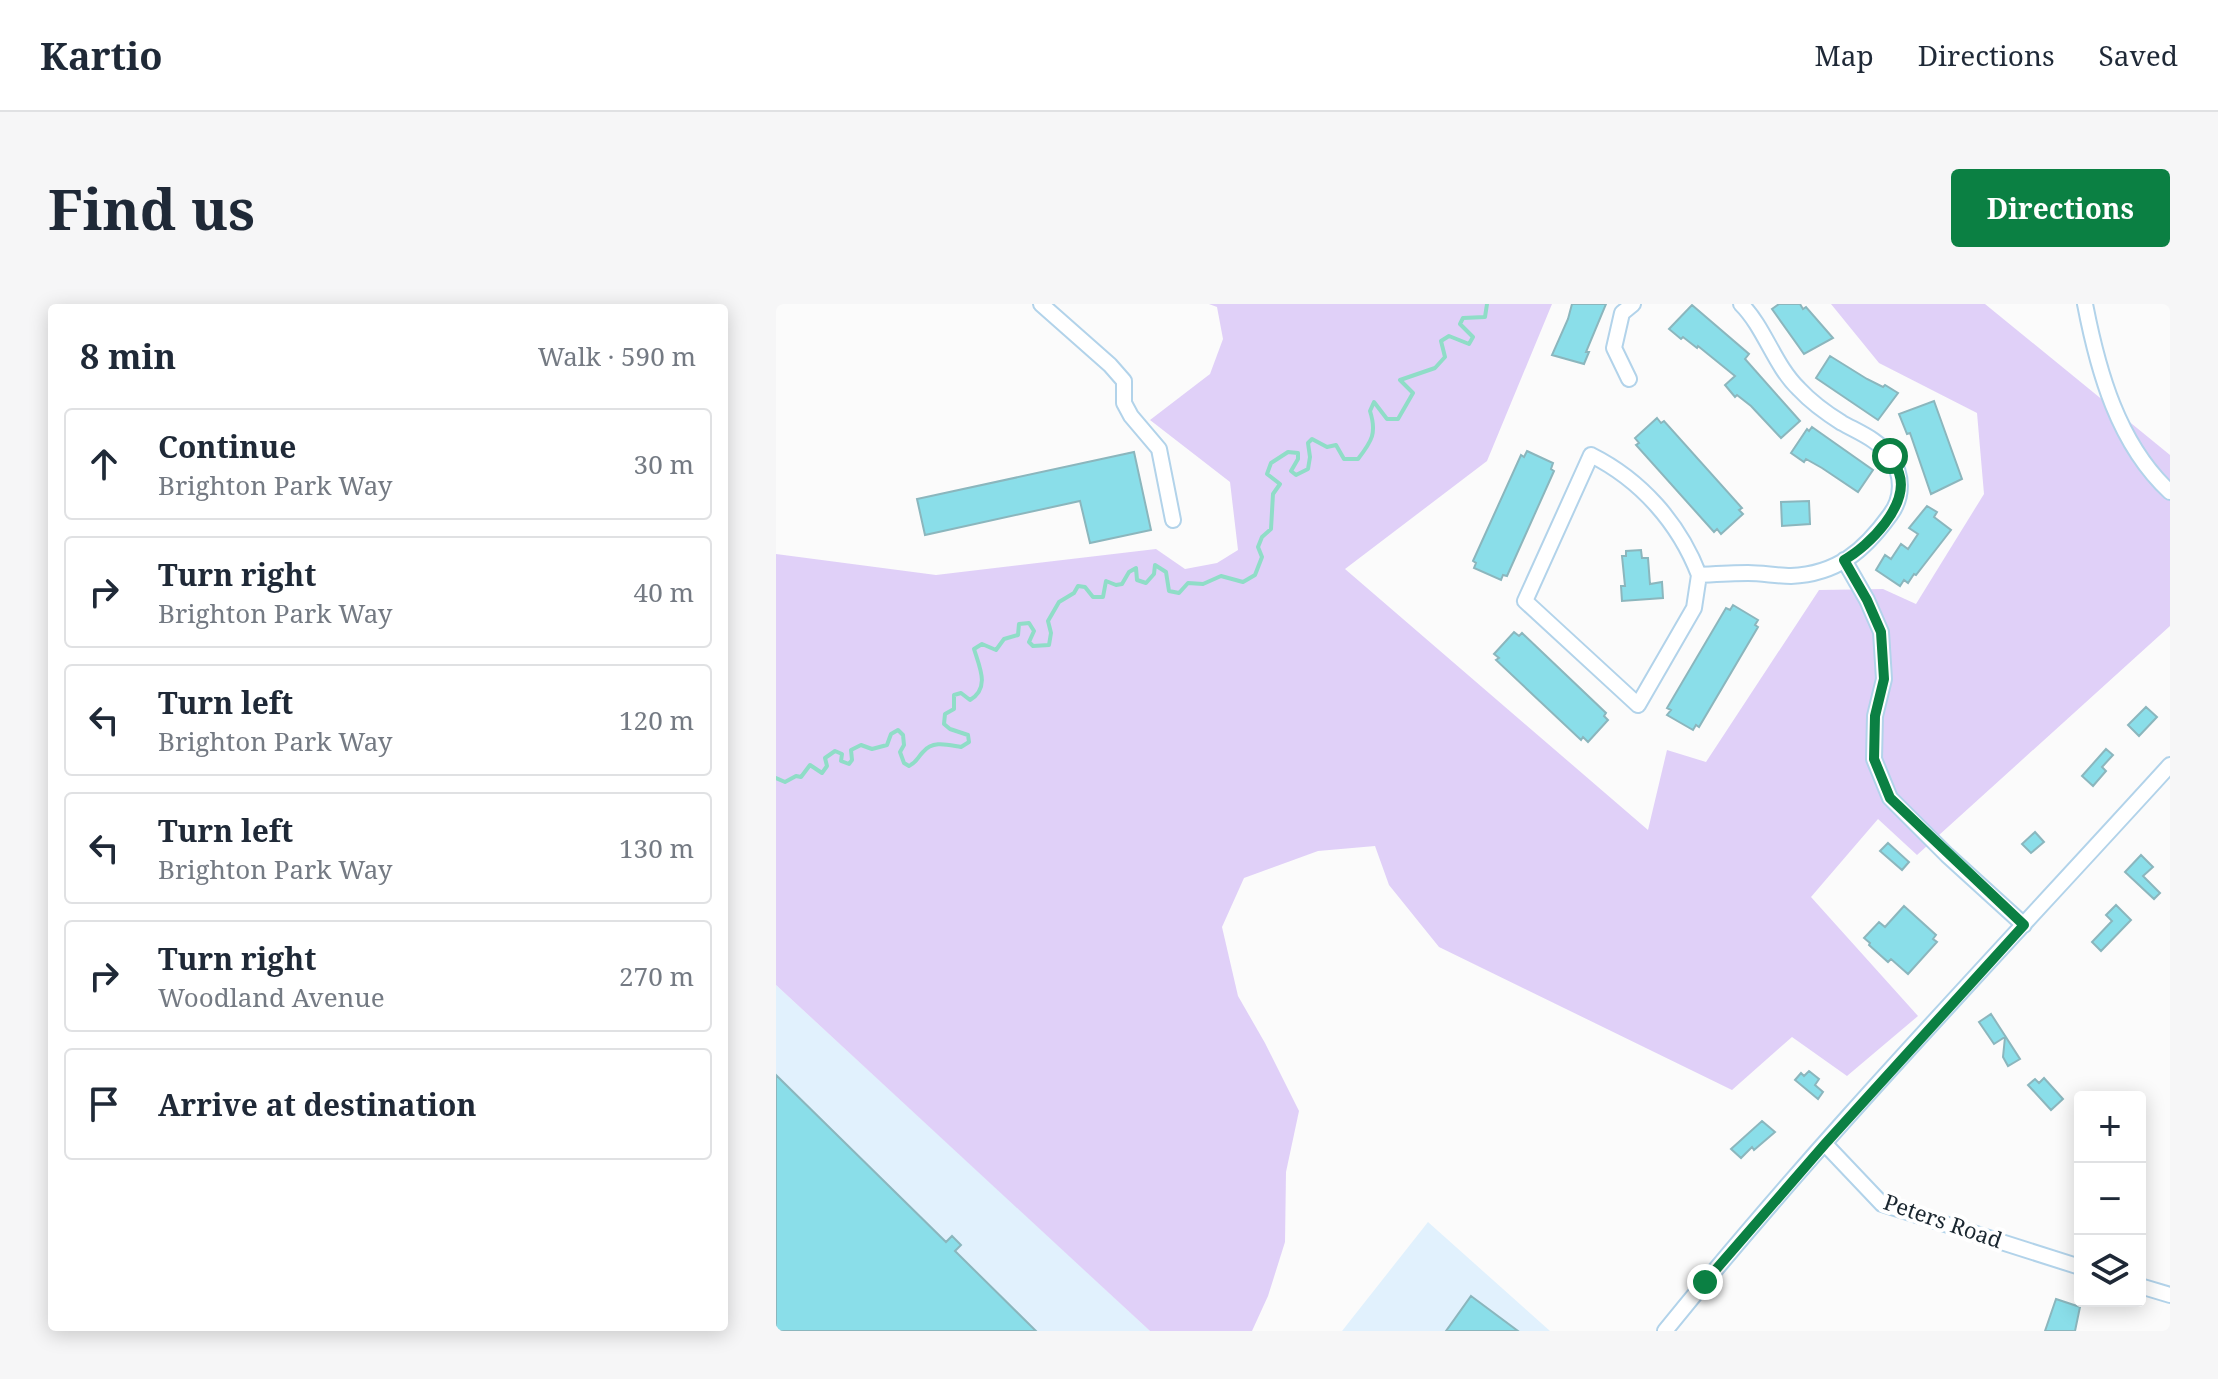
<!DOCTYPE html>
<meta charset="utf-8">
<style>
body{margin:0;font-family:"Noto Serif",serif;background:#f6f6f7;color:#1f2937}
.controls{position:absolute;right:24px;bottom:24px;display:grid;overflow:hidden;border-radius:8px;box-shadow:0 4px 20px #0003}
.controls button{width:72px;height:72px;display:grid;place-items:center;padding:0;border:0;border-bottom:2px solid #e0e1e3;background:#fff;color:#1f2937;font:40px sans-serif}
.stop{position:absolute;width:24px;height:24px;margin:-18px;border:6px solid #0b8043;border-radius:50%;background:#fff}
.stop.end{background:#0b8043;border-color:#fff;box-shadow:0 2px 8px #0008}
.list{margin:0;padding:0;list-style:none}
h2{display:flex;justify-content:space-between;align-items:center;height:104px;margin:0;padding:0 32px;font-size:34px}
h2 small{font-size:26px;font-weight:400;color:#747a83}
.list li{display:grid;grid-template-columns:52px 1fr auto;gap:24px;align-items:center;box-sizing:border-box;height:112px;margin:0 16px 16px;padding:0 16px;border:2px solid #e0e1e3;border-radius:8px}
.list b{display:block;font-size:30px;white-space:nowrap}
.list p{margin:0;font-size:26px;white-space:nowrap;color:#747a83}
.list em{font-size:26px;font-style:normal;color:#747a83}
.icon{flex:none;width:44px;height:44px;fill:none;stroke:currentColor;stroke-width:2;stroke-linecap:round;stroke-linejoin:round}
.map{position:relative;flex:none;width:1394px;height:1027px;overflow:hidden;border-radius:8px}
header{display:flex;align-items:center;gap:48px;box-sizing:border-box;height:112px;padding:0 40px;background:#fff;border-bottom:2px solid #e0e1e3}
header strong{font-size:38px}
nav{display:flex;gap:44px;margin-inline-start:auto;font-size:28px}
.intro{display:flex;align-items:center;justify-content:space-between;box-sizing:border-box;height:192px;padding:0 48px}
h1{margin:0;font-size:56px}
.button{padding:20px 36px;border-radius:8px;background:#0b8043;color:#fff;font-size:28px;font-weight:700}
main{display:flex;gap:48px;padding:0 48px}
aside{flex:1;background:#fff;border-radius:8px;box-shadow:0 4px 20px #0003}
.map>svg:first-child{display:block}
.built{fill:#e1f1fd}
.green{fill:#e0d0f8}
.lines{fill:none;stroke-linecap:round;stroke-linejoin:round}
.stream{stroke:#8fddc7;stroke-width:4}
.building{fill:#8adee9;stroke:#8bb6bd;stroke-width:2}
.minor-casing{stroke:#b2d3ea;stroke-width:18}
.minor{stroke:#fff;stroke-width:14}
.route{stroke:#0b8043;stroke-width:10}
.labels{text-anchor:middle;stroke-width:8;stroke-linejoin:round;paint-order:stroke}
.street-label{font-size:22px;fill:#1a262f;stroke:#fff}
</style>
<header>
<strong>Kartio</strong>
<nav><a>Map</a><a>Directions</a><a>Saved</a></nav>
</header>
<div class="intro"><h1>Find us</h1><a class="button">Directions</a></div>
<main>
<aside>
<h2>8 min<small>Walk · 590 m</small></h2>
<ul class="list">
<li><svg class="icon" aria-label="ahead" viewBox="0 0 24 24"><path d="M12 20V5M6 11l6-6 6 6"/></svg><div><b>Continue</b><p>Brighton Park Way</p></div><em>30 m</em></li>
<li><svg class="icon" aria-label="right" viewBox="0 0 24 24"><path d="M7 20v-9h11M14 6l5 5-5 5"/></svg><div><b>Turn right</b><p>Brighton Park Way</p></div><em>40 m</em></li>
<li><svg class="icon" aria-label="left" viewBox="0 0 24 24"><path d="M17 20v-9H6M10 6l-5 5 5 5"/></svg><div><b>Turn left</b><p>Brighton Park Way</p></div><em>120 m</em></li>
<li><svg class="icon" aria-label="left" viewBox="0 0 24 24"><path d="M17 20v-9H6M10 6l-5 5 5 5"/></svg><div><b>Turn left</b><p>Brighton Park Way</p></div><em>130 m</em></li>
<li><svg class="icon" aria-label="right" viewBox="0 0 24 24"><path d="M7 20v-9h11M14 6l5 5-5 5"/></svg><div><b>Turn right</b><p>Woodland Avenue</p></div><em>270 m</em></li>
<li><svg class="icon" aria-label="arrive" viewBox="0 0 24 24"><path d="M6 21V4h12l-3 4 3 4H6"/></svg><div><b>Arrive at destination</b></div></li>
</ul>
</aside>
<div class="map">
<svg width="1394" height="1027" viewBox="0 0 1394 1027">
<rect width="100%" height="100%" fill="#fbfbfb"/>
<!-- built -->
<path class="built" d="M0 681 298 956 374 1027H0Z
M652 918 774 1027H566Z"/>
<!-- green -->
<path class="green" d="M433 0H776L711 157 569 265 872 526 891 446 930 458 1043 286 1107 285 1140 300 1208 190 1201 109 1103 59 1055 0H1209L1394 151V322L1141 551 1102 515 1035 593 1142 712 1071 772 1016 733 956 786 663 643 613 581 599 542 542 547 468 574 446 623 462 692 489 739 523 807 510 868 509 938 492 992 476 1027H374L0 681V250L160 271 380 245 409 265 441 259 462 246 454 178 374 116 434 70 447 35 441 3Z"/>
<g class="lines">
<!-- stream -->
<path class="stream" d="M0 474 9 478 20 472 25 473 34 461 46 469 51 462 49 454 59 447 66 450 65 457 73 460 76 456 75 446 85 441 96 445 111 441 115 430 122 426 127 431 128 441 124 448 128 459 133 462C141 458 141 454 147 448 157 436 172 441 185 443L193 438 192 431 174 425 168 420 169 410 178 405V391L185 389 194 396C214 384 204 364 198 345L206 340 220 346 228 335 242 331 243 320 253 319 258 327 253 338 257 342 273 341 275 329 272 317 283 298 298 289 302 282 309 283 317 293H327L330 277 340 281 346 280 353 268 360 264 361 276 370 279 378 270 379 261 390 268 393 287 403 289 412 279 427 280 445 272 467 278 479 271 486 253 482 243 486 233 495 225 497 190 504 180 491 170 495 159 512 148 522 149V155L515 167 520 171 532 165 534 153 532 139 536 135 551 143 560 141 568 155H582C596 137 601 129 594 107L598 98 611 115H622L637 89 624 76 659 64 669 53 665 37 673 32 693 40 697 33 684 20 687 14 709 13 711 0"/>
</g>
<!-- building -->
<path class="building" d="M796 0H830L810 48H813L808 60 776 51 792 15Z
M1003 0H1024L1027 5 1030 3 1057 34 1028 50 996 5Z
M916 1 973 50 969 55 1024 117 1005 134 975 102 961 91 959 93 949 81 959 72 922 42 921 44 907 33 905 35 893 25Z
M1054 52 1091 75 1107 83 1109 81 1122 89 1102 116 1040 74Z
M1158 97 1186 175 1155 190 1134 129 1131 130 1123 110Z
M881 114 885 119 888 117 966 204 963 206 967 210 945 230 941 225 938 228 860 141 863 139 859 134Z
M1036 123 1097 166 1082 188 1046 164 1030 155 1028 158 1015 149 1031 125 1033 127Z
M751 147 777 159 775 165 778 167 731 272 727 271 725 276 698 264 700 259 697 257 745 151 748 153Z
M358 148 375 226 314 239 304 197 149 231 141 195Z
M1033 197 1034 220 1006 222 1005 198Z
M1151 202 1161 208 1158 213 1175 226 1140 271 1138 270 1132 279 1128 276 1124 282 1100 266 1109 251 1115 255 1125 240 1132 245 1142 230 1133 224Z
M865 246 866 254H872L874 280 886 278 887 294 846 297 845 282H849L846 252H850V247Z
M957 301 982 316 979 321 982 323 923 423 920 421 917 426 891 411 895 406 891 404 950 304 954 306Z
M738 328 743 332 746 329 830 409 828 412 832 416 812 438 807 433 805 436 720 356 723 354 718 350Z
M1370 403 1381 413 1363 432 1352 421Z
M1330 445 1337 451 1326 463 1330 467 1317 482 1306 472Z
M1259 528 1268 538 1255 549 1246 540Z
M1112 539 1133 558 1126 566 1104 547Z
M1365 551 1377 563 1367 572 1384 589 1378 595 1349 568Z
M1340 601 1355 616 1325 647 1316 638 1336 617 1330 611Z
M1128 602 1160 631 1157 635 1161 638 1132 670 1115 655 1112 658 1093 641 1094 639 1088 634 1103 618 1109 623Z
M1215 710 1244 755 1232 762 1227 753 1229 733 1218 740 1203 718Z
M1033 767 1043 775 1039 781 1047 788 1042 795 1019 776 1025 769 1028 772Z
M0 771 170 938 176 932 185 941 179 947 260 1027H0Z
M1268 774 1287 795 1275 806 1252 781 1259 775 1263 779Z
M986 817 999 828 978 846 976 843 965 854 955 845Z
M695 992 742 1027H670Z
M1280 995 1304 1003 1299 1027H1269Z"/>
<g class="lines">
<defs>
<path id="minor" d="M265 0 334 61 348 77V99L355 112 383 145 397 216
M1309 0C1322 67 1342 140 1394 188
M853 75 838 44 846 9 857 0
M1068 256 1091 296 1105 328 1108 375 1099 412 1098 455 1114 494 1171 551 1248 621
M923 271 918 304 862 401 749 297 815 151C865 176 903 219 923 271 940 270 956 269 972 269 986 269 1001 272 1015 272 1061 270 1088 247 1114 211 1127 194 1127 171 1115 154 1103 136 1084 129 1066 119 1050 109 1036 99 1023 85 998 61 989 24 965 0
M1049 840 1106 900 1304 963
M1364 982 1394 991
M889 1027C1048 830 1224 648 1394 461"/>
</defs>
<!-- minor casing -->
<use href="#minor" class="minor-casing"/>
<!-- minor -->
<use href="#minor" class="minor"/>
</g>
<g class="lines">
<!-- route -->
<path class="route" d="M929 978 1049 840 1248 621 1114 494 1098 455 1099 412 1108 375 1105 328 1091 296 1068 256C1093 242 1134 201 1123 169 1121 163 1117 157 1114 152"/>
</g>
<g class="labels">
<!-- street labels -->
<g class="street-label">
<text transform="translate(1167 917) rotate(19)" y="8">Peters Road</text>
</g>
</g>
</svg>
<div class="controls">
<button>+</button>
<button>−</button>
<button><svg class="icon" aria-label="layers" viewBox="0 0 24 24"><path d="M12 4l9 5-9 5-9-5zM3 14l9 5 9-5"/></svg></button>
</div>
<div class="stop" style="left:1114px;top:152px"></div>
<div class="stop end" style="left:929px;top:978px"></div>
</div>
</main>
